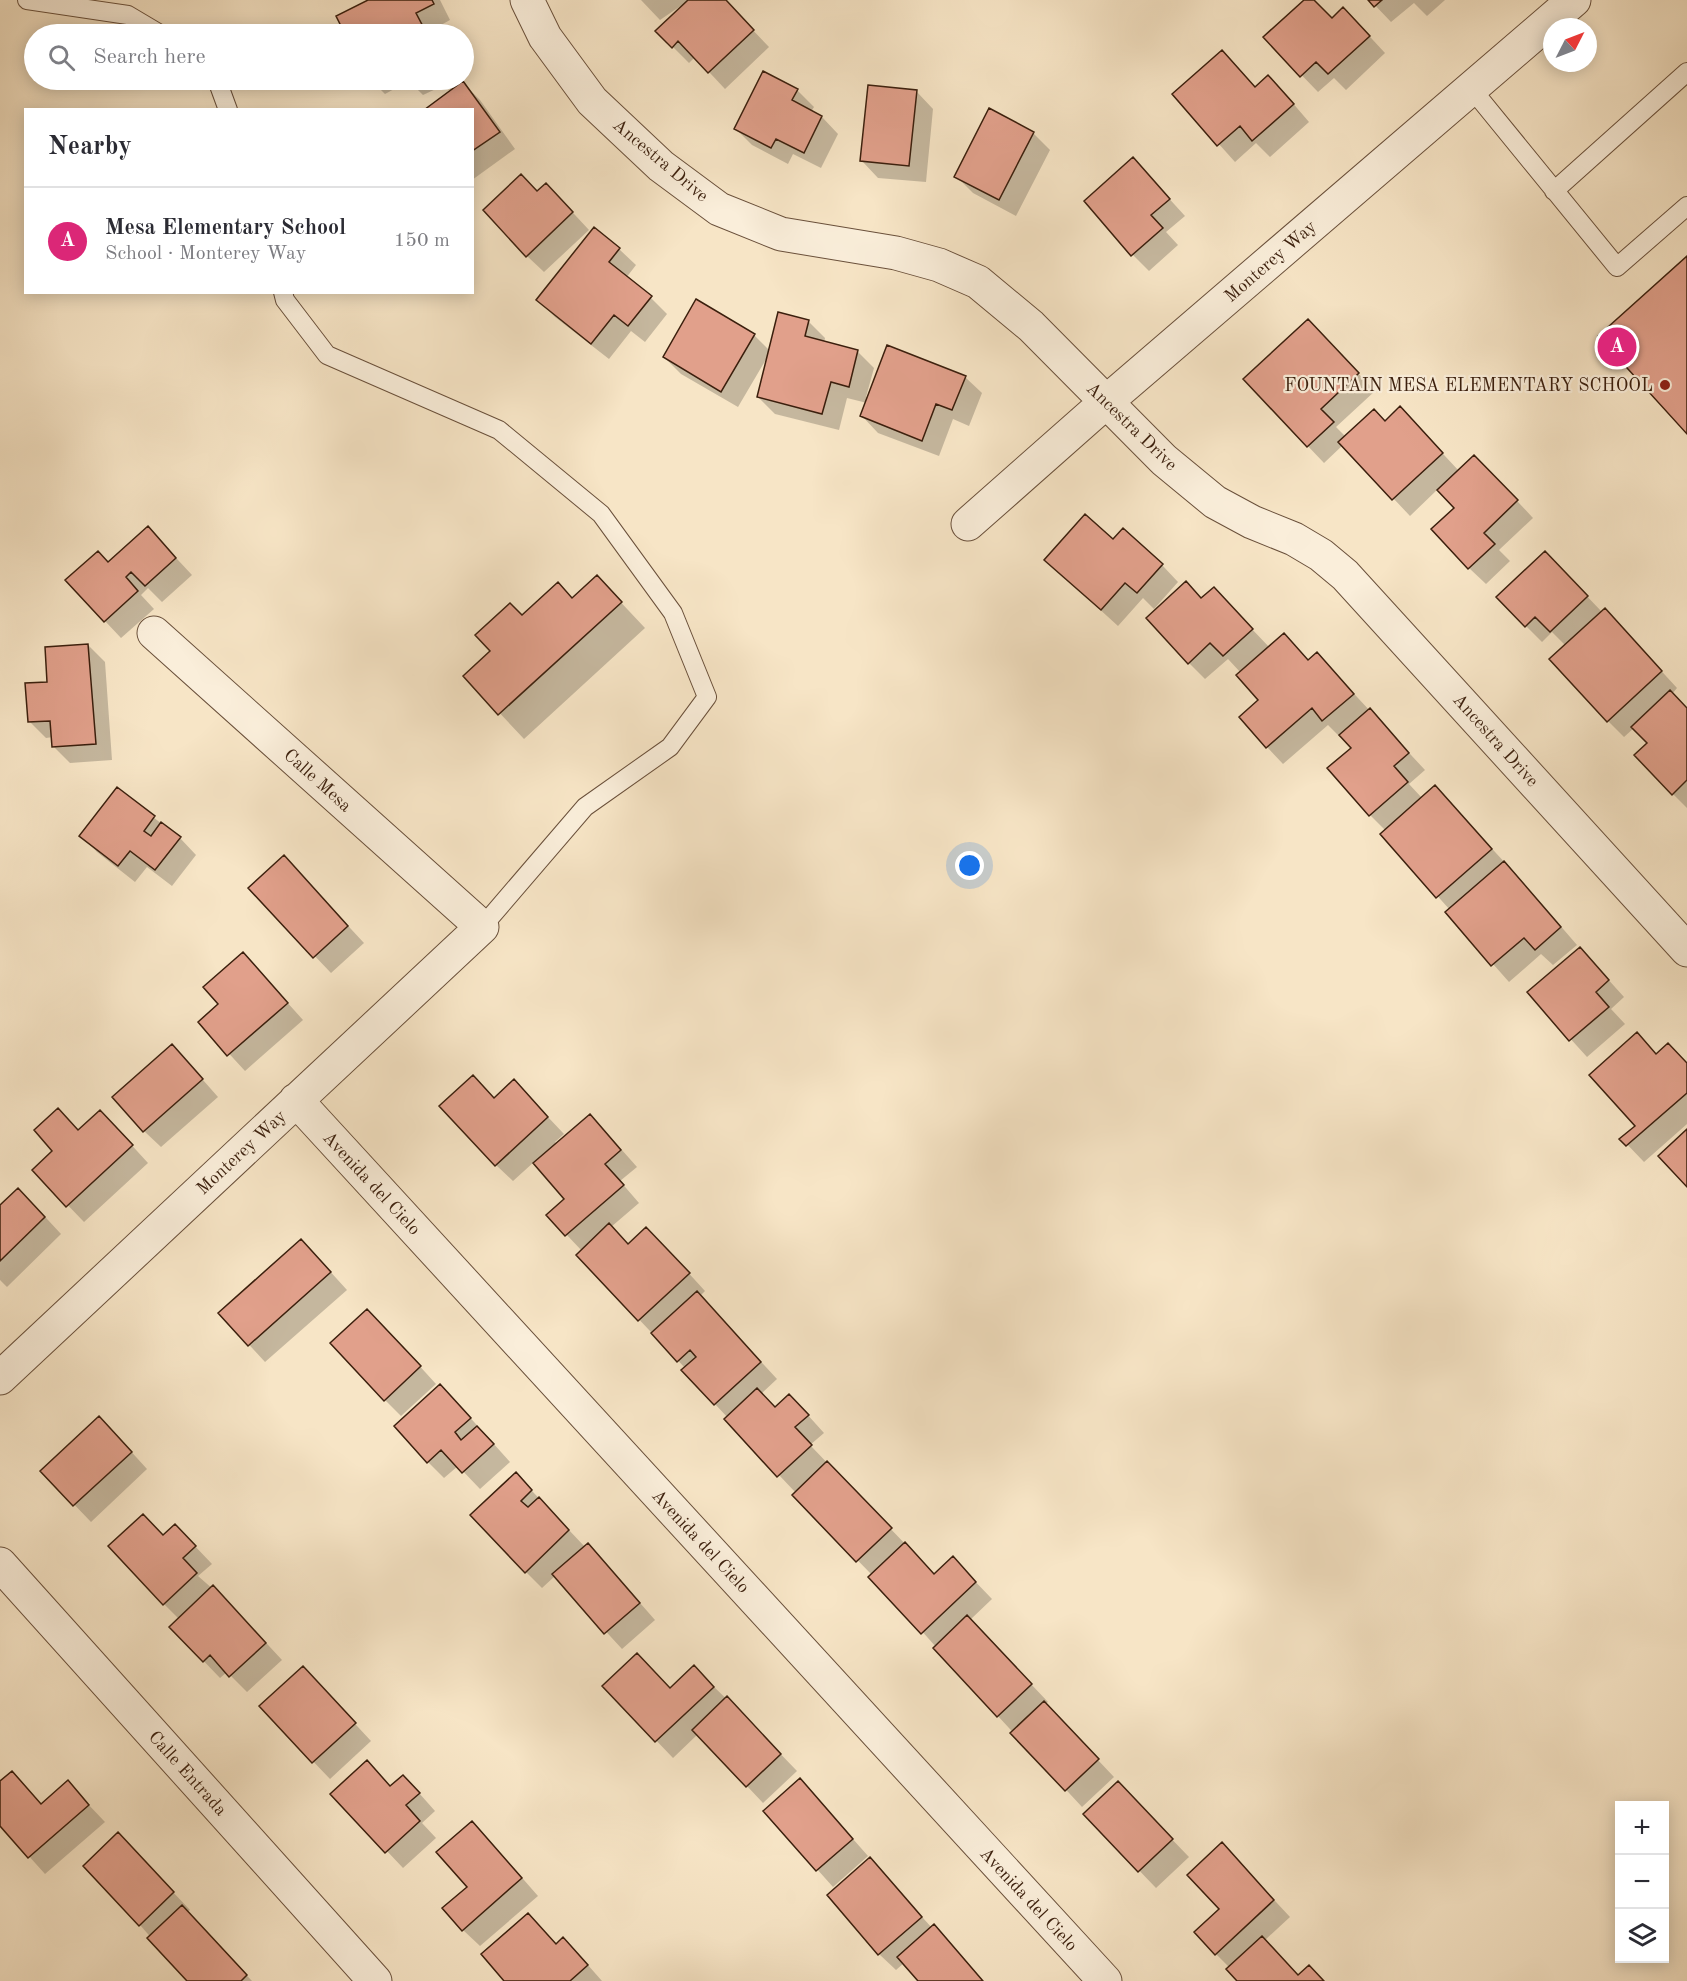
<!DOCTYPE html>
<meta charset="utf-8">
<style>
body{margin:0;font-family:"Old Standard TT",serif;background:#f7f7f7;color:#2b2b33}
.controls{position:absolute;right:18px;bottom:18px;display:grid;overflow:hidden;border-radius:0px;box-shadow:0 3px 15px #0003}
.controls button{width:54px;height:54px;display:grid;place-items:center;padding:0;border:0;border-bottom:2px solid #e1e1e2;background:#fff;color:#2b2b33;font:30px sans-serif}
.compass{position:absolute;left:1543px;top:18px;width:54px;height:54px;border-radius:50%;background:#fff;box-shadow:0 3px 15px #0003;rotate:48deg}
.you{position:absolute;left:970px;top:866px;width:21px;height:21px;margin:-15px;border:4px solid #fff;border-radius:50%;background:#1a73e8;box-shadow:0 0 0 9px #1a73e833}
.badge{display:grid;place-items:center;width:39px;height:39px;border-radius:50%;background:#db2777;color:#fff;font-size:20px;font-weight:700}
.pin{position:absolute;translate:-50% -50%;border:3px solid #fff;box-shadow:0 2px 6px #0006}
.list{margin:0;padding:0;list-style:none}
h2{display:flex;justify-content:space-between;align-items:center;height:78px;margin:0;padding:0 24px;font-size:26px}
h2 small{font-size:20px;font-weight:400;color:#7c7c81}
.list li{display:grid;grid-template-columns:39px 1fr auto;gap:18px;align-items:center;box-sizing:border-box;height:108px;padding:0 24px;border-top:2px solid #e1e1e2}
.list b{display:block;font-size:22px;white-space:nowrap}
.list p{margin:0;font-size:20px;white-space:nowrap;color:#7c7c81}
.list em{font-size:20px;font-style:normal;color:#7c7c81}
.icon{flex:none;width:33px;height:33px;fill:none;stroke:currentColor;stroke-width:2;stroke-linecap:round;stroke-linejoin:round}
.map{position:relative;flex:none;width:1687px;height:1981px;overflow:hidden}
.search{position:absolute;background:#fff;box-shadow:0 3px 15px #0003;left:24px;top:24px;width:450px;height:66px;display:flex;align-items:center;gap:15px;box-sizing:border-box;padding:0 21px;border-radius:33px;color:#7c7c81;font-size:22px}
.panel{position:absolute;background:#fff;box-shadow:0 3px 15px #0003;left:24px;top:108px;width:450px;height:186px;border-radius:0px}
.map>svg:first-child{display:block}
.shadow{fill:#0003}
.building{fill:#e1a08b;stroke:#3b1f0d;stroke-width:1.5}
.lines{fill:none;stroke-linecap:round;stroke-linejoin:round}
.service-casing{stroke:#6a503b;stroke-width:20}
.minor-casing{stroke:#6a503b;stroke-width:35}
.service{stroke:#faeeda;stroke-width:18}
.minor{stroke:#faeeda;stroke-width:33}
.poi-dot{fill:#8f2418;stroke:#faeeda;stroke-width:2}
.labels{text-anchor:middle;stroke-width:4.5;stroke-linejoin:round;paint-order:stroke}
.street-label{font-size:18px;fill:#3b1f0d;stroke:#faeeda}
.poi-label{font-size:18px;fill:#3b1f0d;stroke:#faeeda;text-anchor:end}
</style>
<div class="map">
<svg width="1687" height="1981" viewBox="0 0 1687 1981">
<rect width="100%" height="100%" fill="#f7e5c6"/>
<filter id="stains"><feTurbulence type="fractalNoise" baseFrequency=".00333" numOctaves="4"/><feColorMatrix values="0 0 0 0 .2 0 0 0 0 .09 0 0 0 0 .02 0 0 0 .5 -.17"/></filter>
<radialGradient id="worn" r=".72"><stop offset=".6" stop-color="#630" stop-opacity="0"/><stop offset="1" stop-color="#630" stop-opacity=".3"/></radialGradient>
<!-- shadow -->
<path class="shadow" d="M371 0H440L450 20 432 30 434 34H347L338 17Z
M641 0H724L769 47 725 89 695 57 689 63 657 31 686 4 685 3 660 20Z
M1306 0H1313L1332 20 1360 26 1385 53 1346 90 1334 78 1318 92 1265 37Z
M1370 0H1445L1427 16 1414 3 1391 22Z
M1222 52 1256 88 1285 94 1309 122 1270 157 1256 143 1235 162 1174 94Z
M371 80H455L423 95 409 81 385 94Z
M463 83 480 100 515 149 472 180V110Z
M797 90 814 107 811 112 822 117 838 134 821 168 793 154 788 164 752 145 736 129Z
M917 92 933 109 926 182 878 178 862 161Z
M1033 133 1050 150 1016 216 973 193 956 176Z
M1133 159 1185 216 1166 232 1178 245 1149 271 1133 255Z
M537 193 562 201 589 230 544 272 527 256Z
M619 249 636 265 626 278 651 298 667 314 645 342 631 331 609 359 555 317 538 300Z
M808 321 825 338 824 343 857 351 874 368 866 397 965 377 982 393 969 426 953 419 939 456 878 433 862 416 867 403 847 398 839 430 775 414 758 397 768 356 738 407 681 374 664 357 754 335 770 351Z
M1324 338 1375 391 1336 427 1346 437 1385 422 1416 425 1459 471 1491 473 1533 518 1499 550 1510 561 1486 584 1469 568 1456 508 1438 489 1410 516 1343 445 1324 463 1245 380Z
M1113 541 1162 565 1178 582 1154 609 1143 598 1118 626 1063 576Z
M164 545 192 575 162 602 148 588 141 595 154 609 121 638 105 621 109 564Z
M1562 570 1602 612 1621 627 1677 688 1672 694 1687 709V808L1673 794 1649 743 1634 728 1624 737 1608 721 1566 646 1552 632 1542 642 1526 626Z
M597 577 645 628 524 739 465 676 492 651 522 617 573 599Z
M1202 600 1230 606 1270 648 1309 661 1317 654 1425 770 1409 784 1422 798 1435 787 1520 879 1577 945 1553 965 1541 954 1509 982 1447 912 1450 910 1382 834 1386 831 1370 815 1353 748 1341 735 1340 737 1328 725 1283 764 1267 747 1260 700 1241 673 1228 659 1205 679 1189 663Z
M88 645 105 662 112 760 70 763 53 746V737L46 738 29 721 49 683Z
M117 789 180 838 196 855 172 886 147 867 135 882 97 852 81 835Z
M300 874 364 943 331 973 250 888Z
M1596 966 1624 997 1611 1009 1625 1024 1587 1057 1529 993Z
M259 971 303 1020 245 1071 200 1022Z
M1637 1034 1657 1055 1687 1064V1124L1644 1162 1622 1139 1637 1126Z
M188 1063 218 1097 161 1147 144 1131Z
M530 1098 564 1134 555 1142 557 1144 590 1116 606 1132 637 1167 620 1181 639 1203 611 1227 628 1245H663L705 1291 700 1296 777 1379 761 1394 775 1409 806 1413 824 1433 810 1445 935 1575H969L992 1599 970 1620 1048 1702 1045 1704 1114 1777 1082 1807 935 1648 936 1647 872 1575 794 1495 796 1493 726 1419 728 1418 715 1404 686 1369 578 1255 582 1251 548 1215 567 1199 534 1162 513 1181 496 1165 495 1099Z
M116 1128 148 1163 84 1222 34 1170 79 1131Z
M35 1206 61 1234 7 1287 0 1280V1207Z
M317 1257 347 1290 265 1362 220 1313Z
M384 1327 436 1384 401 1416 385 1400Z
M457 1403 510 1462 480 1489 458 1466 444 1478 428 1462Z
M116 1435 147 1469 91 1522 42 1471Z
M516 1474 585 1547 604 1562 655 1620 622 1649 555 1576 542 1588 526 1572Z
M164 1537 192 1543 212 1564 198 1576 230 1604 282 1660 247 1692 227 1672 220 1678 171 1627 179 1619 164 1604Z
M710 1683 743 1715 797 1771 763 1803 698 1734 673 1758 604 1686 670 1690Z
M319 1685 371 1741 330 1779 261 1707Z
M367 1762 391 1787 419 1793 435 1811 422 1823 436 1838 403 1868 333 1794Z
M12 1773 42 1805 68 1783 105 1822 45 1874 0 1824V1783Z
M816 1797 868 1856 833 1887 765 1811Z
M1134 1800 1189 1857 1156 1888 1085 1814Z
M489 1840 538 1896 480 1946 463 1930 469 1887Z
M134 1851 190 1910 187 1912 252 1981H189L140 1925Z
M870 1859 932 1928 934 1926 950 1943 983 1981H920L904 1963 896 1970 879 1954 829 1896Z
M1238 1861 1290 1917 1264 1941 1299 1977 1323 1981H1239L1230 1968 1216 1954 1221 1909Z
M557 1945 580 1956 602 1981H506Z"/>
<!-- building -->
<path class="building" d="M368 0H432L434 4 416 13 427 34H345L336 16Z
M688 0H726L754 30 708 73 678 41 672 48 655 31Z
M1304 0H1314L1332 18 1343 7 1370 36 1328 74 1316 62 1300 77 1263 37Z
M1368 0H1382L1374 7Z
M1222 50 1255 87 1268 75 1294 104 1252 141 1240 126 1217 146 1172 94Z
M763 71 798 89 792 100 822 116 804 153 776 139 771 148 734 129Z
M463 81 500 132 472 151V110H424Z
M868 85 917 90 909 166 860 161Z
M989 108 1034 132 999 200 954 177Z
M1133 157 1170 199 1151 215 1163 228 1131 256 1084 201Z
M521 174 537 191 546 183 573 212 526 257 483 210Z
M594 227 620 248 609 262 652 296 628 326 614 315 591 344 536 300Z
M1687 256V434L1598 336Z
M696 299 755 334 721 392 663 357Z
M778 312 809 320 805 336 858 350 849 387 831 382 822 414 757 397Z
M1308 319 1359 373 1321 409 1334 422 1307 447 1243 379Z
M887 345 966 376 952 410 936 404 922 441 860 416Z
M1400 406 1443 453 1392 500 1338 442 1374 409 1385 421Z
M1474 455 1518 500 1484 533 1495 544 1468 569 1431 529 1454 508 1437 490Z
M1085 514 1113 539 1123 528 1163 564 1137 593 1125 583 1101 610 1044 560Z
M148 526 176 558 145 586 131 572 126 577 138 591 104 622 65 580 98 551 108 562Z
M1545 551 1588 596 1550 632 1535 617 1525 627 1496 597Z
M597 575 622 602 498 715 463 676 490 651 475 635 510 603 522 615 558 582 572 598Z
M1186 581 1201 598 1214 587 1253 629 1223 656 1210 643 1188 664 1146 618Z
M1605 608 1662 671 1607 722 1549 659Z
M1284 633 1308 660 1317 652 1354 694 1322 721 1312 708 1266 748 1239 717 1258 700 1236 675Z
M88 644 96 744 52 747 50 721 28 722 25 683 47 682 45 647Z
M1670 690 1687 708V780L1672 795 1634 755 1647 743 1631 727Z
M1370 708 1409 753 1394 766 1408 782 1369 816 1327 768 1351 748 1339 735Z
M1435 785 1492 849 1436 898 1380 834Z
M117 787 155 816 144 831 151 836 161 822 181 837 155 870 130 851 118 866 79 836Z
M284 855 348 926 313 958 248 888Z
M1504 861 1561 927 1535 950 1524 938 1491 966 1445 912Z
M1580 947 1609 980 1596 992 1609 1007 1569 1041 1527 992Z
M243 952 288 1003 227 1056 198 1022 218 1004 203 987Z
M1637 1032 1656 1054 1668 1043 1687 1063V1093L1626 1146 1619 1139 1635 1126 1589 1075Z
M172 1044 203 1079 143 1132 112 1097Z
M473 1075 494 1098 514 1079 548 1117 495 1166 439 1106Z
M58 1108 78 1130 100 1110 133 1145 66 1207 32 1170 52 1151 34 1130Z
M590 1114 621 1150 605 1164 624 1185 565 1236 546 1215 564 1199 533 1163Z
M1687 1129V1187L1658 1156Z
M18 1188 45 1217 0 1261V1205Z
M609 1223 628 1244 646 1227 690 1273 638 1321 576 1255Z
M301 1239 331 1272 248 1346 218 1313Z
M697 1291 761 1362 714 1405 681 1370 696 1357 690 1350 677 1362 651 1333Z
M367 1309 421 1366 384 1401 330 1343Z
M440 1384 471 1418 455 1432 461 1440 477 1426 494 1444 462 1473 441 1450 427 1463 394 1426Z
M757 1388 775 1407 789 1394 809 1415 795 1427 812 1445 777 1477 724 1419Z
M99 1416 132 1452 73 1506 40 1471Z
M827 1461 892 1528 856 1562 792 1495Z
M516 1472 532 1490 521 1501 528 1507 539 1497 569 1530 525 1573 470 1515Z
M143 1514 163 1535 175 1524 196 1546 183 1558 197 1573 163 1605 108 1546Z
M905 1542 934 1574 953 1556 976 1582 921 1634 868 1577Z
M588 1543 640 1603 604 1634 552 1574Z
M213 1585 266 1643 229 1677 210 1655 203 1662 169 1627Z
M967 1615 1032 1684 997 1717 933 1648Z
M637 1653 670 1688 694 1665 714 1687 655 1742 602 1686Z
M303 1666 356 1723 312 1763 259 1706Z
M727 1696 781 1754 746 1787 692 1730Z
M1044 1701 1099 1759 1065 1791 1010 1733Z
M367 1760 390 1786 403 1775 420 1793 406 1805 420 1821 385 1853 330 1794Z
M12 1771 41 1804 68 1780 89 1805 28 1858 0 1826V1781Z
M800 1778 853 1839 816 1871 763 1811Z
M1118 1781 1173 1839 1138 1872 1083 1814Z
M472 1821 522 1878 462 1931 442 1908 467 1887 436 1852Z
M118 1832 174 1892 139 1926 83 1866Z
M1222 1842 1274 1900 1215 1955 1194 1932 1219 1909 1187 1875Z
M870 1857 922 1917 878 1955 827 1895Z
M182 1905 247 1975 241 1981H187L147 1938Z
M528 1913 556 1944 563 1937 588 1965 570 1981H504L481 1954Z
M934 1924 983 1981H918L897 1957Z
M1262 1936 1298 1975 1309 1965 1324 1981H1237L1226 1969Z"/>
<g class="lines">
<defs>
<path id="service" d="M27 0 128 15 160 34
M217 80 228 110
M1471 88 1617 267 1687 206
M1554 191 1687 72
M283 292 285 300 327 355 499 430 601 514 673 613 707 697 670 747 585 807 482 927"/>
<path id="minor" d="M527 0 545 37 592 101 661 166 719 209 781 234 896 253 939 265 978 282 1031 326 1164 460 1215 502 1252 522 1294 539 1321 555 1345 575 1687 950
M968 524 1106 402 1574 0
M296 1100 1105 1981
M0 1378 482 927 154 633
M0 1564 375 1981"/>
</defs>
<!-- service casing -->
<use href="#service" class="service-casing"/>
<!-- minor casing -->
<use href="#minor" class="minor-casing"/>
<!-- service -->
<use href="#service" class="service"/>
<!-- minor -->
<use href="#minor" class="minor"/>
</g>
<!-- markers -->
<circle class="poi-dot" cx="1665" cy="385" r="6"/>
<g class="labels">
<!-- street labels -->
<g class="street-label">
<text transform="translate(661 160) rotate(40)" y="6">Ancestra Drive</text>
<text transform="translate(1270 261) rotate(-41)" y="6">Monterey Way</text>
<text transform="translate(1132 426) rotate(44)" y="6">Ancestra Drive</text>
<text transform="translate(1496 740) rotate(48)" y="6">Ancestra Drive</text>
<text transform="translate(318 780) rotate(42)" y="6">Calle Mesa</text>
<text transform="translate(241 1152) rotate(-43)" y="6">Monterey Way</text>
<text transform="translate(372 1183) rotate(47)" y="6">Avenida del Cielo</text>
<text transform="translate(701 1541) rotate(47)" y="6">Avenida del Cielo</text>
<text transform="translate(188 1773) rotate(48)" y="6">Calle Entrada</text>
<text transform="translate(1029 1899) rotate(47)" y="6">Avenida del Cielo</text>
</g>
<!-- poi labels -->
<g class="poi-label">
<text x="1653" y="391">FOUNTAIN MESA ELEMENTARY SCHOOL</text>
</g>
</g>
<rect width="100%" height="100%" filter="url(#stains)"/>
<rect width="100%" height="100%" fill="url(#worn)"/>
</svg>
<div class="controls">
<button>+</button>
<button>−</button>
<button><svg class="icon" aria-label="layers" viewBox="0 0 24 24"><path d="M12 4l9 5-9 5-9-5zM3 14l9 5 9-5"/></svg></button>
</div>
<svg class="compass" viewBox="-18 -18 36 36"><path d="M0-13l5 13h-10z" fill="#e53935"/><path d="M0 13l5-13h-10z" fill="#7c7c81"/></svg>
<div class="you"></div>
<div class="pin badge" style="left:1617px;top:347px">A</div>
<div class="search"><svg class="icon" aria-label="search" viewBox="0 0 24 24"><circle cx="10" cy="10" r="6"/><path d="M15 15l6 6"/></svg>Search here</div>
<section class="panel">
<h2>Nearby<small></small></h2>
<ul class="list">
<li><span class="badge">A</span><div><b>Mesa Elementary School</b><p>School · Monterey Way</p></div><em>150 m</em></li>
</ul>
</section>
</div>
